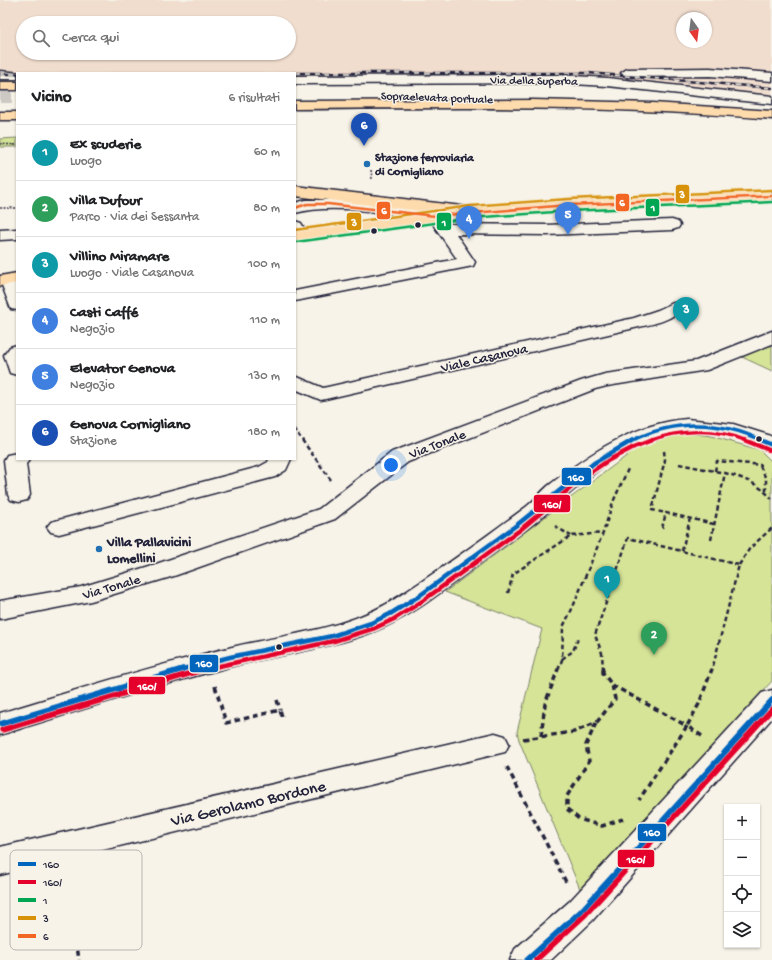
<!DOCTYPE html>
<html lang="it">
<meta charset="utf-8">
<style>
body{margin:0;font-family:"Gochi Hand",sans-serif;background:#f6f6f6;color:#202124}
.controls{position:absolute;right:12px;bottom:12px;display:grid;overflow:hidden;border-radius:0px;box-shadow:0 1px 3px #0004}
.controls button{width:36px;height:36px;display:grid;place-items:center;padding:0;border:0;border-bottom:1px solid #e0e0e0;background:#fff;color:#202124;font:20px sans-serif}
.compass{position:absolute;left:676px;top:12px;width:36px;height:36px;border-radius:50%;background:#fff;box-shadow:0 1px 3px #0004;rotate:166deg}
.you{position:absolute;left:391px;top:465px;width:14px;height:14px;margin:-10px;border:3px solid #fff;border-radius:50%;background:#1a73e8;box-shadow:0 0 0 6px #1a73e833}
.badge{display:grid;place-items:center;width:26px;height:26px;border-radius:50%;background:#db2777;color:#fff;font-size:13px;font-weight:700}
.pin{position:absolute;translate:-50% -33px;filter:drop-shadow(0 1px 2px #0008)}
.pin::after{content:'';position:absolute;top:21px;width:14px;height:12px;background:inherit;clip-path:polygon(0 0,100% 0,50% 100%)}
.list{margin:0;padding:0;list-style:none}
h2{display:flex;justify-content:space-between;align-items:center;height:52px;margin:0;padding:0 16px;font-size:17px}
h2 small{font-size:13px;font-weight:400;color:#757577}
.list li{display:grid;grid-template-columns:26px 1fr auto;gap:12px;align-items:center;box-sizing:border-box;height:56px;padding:0 16px;border-top:1px solid #e0e0e0}
.list b{display:block;font-size:15px;white-space:nowrap}
.list p{margin:0;font-size:13px;white-space:nowrap;color:#757577}
.list em{font-size:13px;font-style:normal;color:#757577}
.icon{flex:none;width:22px;height:22px;fill:none;stroke:currentColor;stroke-width:2;stroke-linecap:round;stroke-linejoin:round}
.map{position:relative;flex:none;width:772px;height:960px;overflow:hidden}
.search{position:absolute;background:#fff;box-shadow:0 1px 3px #0004;left:16px;top:16px;width:280px;height:44px;display:flex;align-items:center;gap:10px;box-sizing:border-box;padding:0 14px;border-radius:22px;color:#757577;font-size:15px}
.panel{position:absolute;background:#fff;box-shadow:0 1px 3px #0004;left:16px;top:72px;width:280px;height:388px;border-radius:0px}
.map>svg:first-child{display:block}
.built{fill:#f0ddce;fill-rule:evenodd}
.green{fill:#d5e497;stroke:#7c8369}
.lines{fill:none;stroke-linecap:round;stroke-linejoin:round}
.highway-tunnel{stroke:#ccc9c5;stroke-width:12;stroke-dasharray:12 6;stroke-linecap:butt}
.minor-casing{stroke:#22223b;stroke-width:3}
.major-casing{stroke:#22223b;stroke-width:3}
.highway-casing{stroke:#22223b;stroke-width:3}
.path-far3{stroke:#22223b;stroke-width:1.5;stroke-dasharray:2 1.5;stroke-linecap:butt}
.path-far2{stroke:#22223b;stroke-width:2;stroke-dasharray:3.5 2.5;stroke-linecap:butt}
.path-far1{stroke:#22223b;stroke-width:2.5;stroke-dasharray:4.5 3;stroke-linecap:butt}
.path{stroke:#22223b;stroke-width:3.5;stroke-dasharray:5.5 4;stroke-linecap:butt}
.minor{fill:#f7f3e8;fill-rule:evenodd}
.major{fill:#fedbac;fill-rule:evenodd}
.highway{fill:#fedbac;fill-rule:evenodd}
.rail-casing{stroke:#22223b;stroke-width:2.5}
.rail{stroke:#f7f3e8;stroke-width:1.5;stroke-dasharray:5;stroke-linecap:butt}
.bus-1-far2-casing{stroke:#f7f3e8;stroke-width:6}
.bus-1-far1-casing{stroke:#f7f3e8;stroke-width:8}
.bus-1-casing{stroke:#f7f3e8;stroke-width:8}
.bus-2-far2-casing{stroke:#f7f3e8;stroke-width:6}
.bus-2-far1-casing{stroke:#f7f3e8;stroke-width:8}
.bus-2-casing{stroke:#f7f3e8;stroke-width:8}
.bus-3-casing{stroke:#f7f3e8;stroke-width:4.5}
.bus-4-casing{stroke:#f7f3e8;stroke-width:4.5}
.bus-5-casing{stroke:#f7f3e8;stroke-width:4.5}
.bus-1-far2{stroke:#0065bd;stroke-width:3.5}
.bus-1-far1{stroke:#0065bd;stroke-width:4.5}
.bus-1{stroke:#0065bd;stroke-width:5.5}
.bus-2-far2{stroke:#e4002b;stroke-width:3.5}
.bus-2-far1{stroke:#e4002b;stroke-width:4.5}
.bus-2{stroke:#e4002b;stroke-width:5.5}
.bus-3{stroke:#00a651;stroke-width:2.5}
.bus-4{stroke:#d79209;stroke-width:2.5}
.bus-5{stroke:#f26522;stroke-width:2.5}
.poi-dot{fill:#1f6fb2;stroke:#f7f3e8;stroke-width:1.5}
.bus-dot{fill:#22223b;stroke:#f7f3e8;stroke-width:1.5}
.labels{text-anchor:middle;stroke-width:3;stroke-linejoin:round;paint-order:stroke}
.far-street-label{font-size:12px;fill:#22223b;stroke:#f7f3e8}
.far-poi-label{font-size:12px;font-weight:bold;fill:#22223b;stroke:#f7f3e8;text-anchor:start}
.street-label{font-size:14px;fill:#22223b;stroke:#f7f3e8}
.poi-label{font-size:14px;font-weight:bold;fill:#22223b;stroke:#f7f3e8;text-anchor:start}
.near-street-label{font-size:17px;fill:#22223b;stroke:#f7f3e8}
.key{fill:#f7f3e8;stroke:#b7b4b4;stroke-width:1}
.key-label{font-size:11px;fill:#22223b}
.line-badge{stroke:#f7f3e8;stroke-width:1.5}
.badge-label{font-size:11px;text-anchor:middle;font-weight:bold;fill:#fff}
</style>
<div class="map">
<svg width="772" height="960" viewBox="0 0 772 960">
<rect width="100%" height="100%" fill="#f7f3e8"/>
<filter id="ink" filterUnits="userSpaceOnUse"><feTurbulence type="fractalNoise" baseFrequency=".025" numOctaves="2"/><feDisplacementMap in="SourceGraphic" scale="8" xChannelSelector="R" yChannelSelector="G"/><feConvolveMatrix kernelMatrix="1 2 1 2 8 2 1 2 1" color-interpolation-filters="sRGB"/></filter>
<g filter="url(#ink)">
<!-- built -->
<path class="built" d="M0 0H772V96L595 77 555 76 295 77V73H17L0 78ZM682 18H706V42H682ZM23 23H289V53H23Z"/>
<!-- green -->
<path class="green" d="M17 138V147H0V139Z
M772 344V371L742 357Z
M687 433 711 436 760 450 772 462V681L580 889 519 740 517 732 542 629 445 592 633 451 670 435Z"/>
<g class="lines">
<!-- highway-tunnel -->
<path class="highway-tunnel" d="M0 97H17"/>
<defs>
<path id="minor" d="M710 68 772 73V81L710 76 627 77 621 73 627 69Z
M0 71 22 73H17V79H0Z
M556 75 607 78 772 96V104L607 86 556 83 295 84V76Z
M306 200H341L435 211 441 213 449 224 546 225 672 220 678 222 680 225 678 228 672 230 546 235 456 234 475 262 473 266 295 301V291L457 259 430 220C387 215 338 202 295 213V203Z
M295 221 301 223 308 235 306 238 295 239Z
M17 229V239L0 240V230Z
M9 275 15 276 17 279V310L11 309 0 280 3 276Z
M673 303 679 304 682 308C673 320 653 324 639 327L321 400 295 389V376L323 388 634 318 658 310Z
M772 331V344L707 370 607 386 595 389 408 462 335 519 174 576 91 601 0 619V601L81 587 156 564 319 509 392 452 581 381 605 374 696 361Z
M17 345V375L10 373 4 355 10 347Z
M687 419 733 424 768 435 772 437V451C761 449 751 442 740 438 723 433 704 430 685 431 632 434 583 483 544 515 523 533 498 549 476 566 443 590 413 616 375 631 326 650 272 655 222 669 147 688 74 712 0 735V713C74 691 148 667 224 649 282 634 347 631 398 597 442 569 484 538 526 507 534 501 540 493 548 486 589 454 634 423 687 419Z
M17 453V459H30L26 464 30 495 27 500 19 502 11 500 8 495 4 460 7 455Z
M269 459H291L286 470 275 477 59 534 51 532 47 527 51 522 259 467 268 462Z
M772 690V718L592 921 551 960H510L515 949 570 901 762 693Z
M495 733 505 736 509 744 505 752 0 875V847Z"/>
<path id="major" d="M772 191V201L568 210 470 217 295 241V231L470 207 568 200Z
M17 273V283L0 286V276Z"/>
<path id="highway" d="M0 82H17V90H0Z
M534 100 653 103 772 111V119C613 105 454 108 295 109V101Z
M0 112H17V120H0Z
M295 186 470 207 475 209 478 212 475 215 470 217 295 196Z"/>
</defs>
<!-- minor casing -->
<use href="#minor" class="minor-casing"/>
<!-- major casing -->
<use href="#major" class="major-casing"/>
<!-- highway casing -->
<use href="#highway" class="highway-casing"/>
<!-- path-far3 -->
<path class="path-far3" d="M0 144 17 145
M371 170 372 179
M0 208H17"/>
<!-- path-far2 -->
<path class="path-far2" d="M295 430 303 441"/>
<!-- path-far1 -->
<path class="path-far1" d="M302 440 331 480
M664 451 665 460 652 510 666 513
M679 464 725 473
M760 466 766 479V491
M715 471 717 461 762 465
M555 526 571 536
M662 528 666 513 714 524
M711 540 725 473C744 478 759 484 772 499
M682 551 690 518
M739 565 750 548 772 528
M508 593 513 574 571 536 603 533
M562 659 573 651 579 636
M558 670 562 660 563 627 573 607 603 533 613 502 628 469
M603 670 602 653 595 635 628 538 739 565 712 670"/>
<!-- path -->
<path class="path" d="M612 685 687 726 639 800
M215 686 226 723 280 710 283 720
M277 700 280 710
M596 723 586 745 589 761 567 796V809L579 819 602 826 623 819
M541 736 545 704 558 669
M702 736 687 726 699 704 712 669
M523 739 574 732 597 722 615 699 612 685 603 673V669
M507 767 566 882
M67 875 79 960"/>
<!-- minor -->
<use href="#minor" class="minor"/>
<!-- major -->
<use href="#major" class="major"/>
<!-- highway -->
<use href="#highway" class="highway"/>
<defs>
<path id="rail" d="M295 73H588L772 88
M0 74H17"/>
</defs>
<!-- rail casing -->
<use href="#rail" class="rail-casing"/>
<!-- rail -->
<use href="#rail" class="rail"/>
<defs>
<path id="bus-1-far2" d="M631 441C674 420 719 420 763 441"/>
<path id="bus-1-far1" d="M760 440 772 445
M179 670 230 657 332 636 371 623 390 614 419 596 518 524 594 463 633 440"/>
<path id="bus-1" d="M0 724 183 669
M527 960 581 911 772 700"/>
<path id="bus-2-far2" d="M649 441C680 429 716 428 747 441"/>
<path id="bus-2-far1" d="M744 440 769 450
M201 670 334 641 375 628 394 619 421 602 520 530 585 476 609 460 634 447 652 440"/>
<path id="bus-2" d="M2 730 205 669
M536 960 585 915 772 709"/>
<path id="bus-3" d="M296 242 471 218 568 211 772 202"/>
<path id="bus-4" d="M295 230 470 206 568 199 772 190"/>
<path id="bus-5" d="M295 208 307 204H328L435 216 568 205 772 196"/>
</defs>
<!-- bus-1-far2 casing -->
<use href="#bus-1-far2" class="bus-1-far2-casing"/>
<!-- bus-1-far1 casing -->
<use href="#bus-1-far1" class="bus-1-far1-casing"/>
<!-- bus-1 casing -->
<use href="#bus-1" class="bus-1-casing"/>
<!-- bus-2-far2 casing -->
<use href="#bus-2-far2" class="bus-2-far2-casing"/>
<!-- bus-2-far1 casing -->
<use href="#bus-2-far1" class="bus-2-far1-casing"/>
<!-- bus-2 casing -->
<use href="#bus-2" class="bus-2-casing"/>
<!-- bus-3 casing -->
<use href="#bus-3" class="bus-3-casing"/>
<!-- bus-4 casing -->
<use href="#bus-4" class="bus-4-casing"/>
<!-- bus-5 casing -->
<use href="#bus-5" class="bus-5-casing"/>
<!-- bus-1-far2 -->
<use href="#bus-1-far2" class="bus-1-far2"/>
<!-- bus-1-far1 -->
<use href="#bus-1-far1" class="bus-1-far1"/>
<!-- bus-1 -->
<use href="#bus-1" class="bus-1"/>
<!-- bus-2-far2 -->
<use href="#bus-2-far2" class="bus-2-far2"/>
<!-- bus-2-far1 -->
<use href="#bus-2-far1" class="bus-2-far1"/>
<!-- bus-2 -->
<use href="#bus-2" class="bus-2"/>
<!-- bus-3 -->
<use href="#bus-3" class="bus-3"/>
<!-- bus-4 -->
<use href="#bus-4" class="bus-4"/>
<!-- bus-5 -->
<use href="#bus-5" class="bus-5"/>
</g>
</g>
<!-- markers -->
<g class="poi-dot">
<circle cx="367" cy="164" r="4"/>
<circle cx="99" cy="549" r="4"/>
</g>
<g class="bus-dot">
<circle cx="418" cy="225" r="3.5"/>
<circle cx="374" cy="231" r="3.5"/>
<circle cx="759" cy="439" r="3.5"/>
<circle cx="279" cy="647" r="3.5"/>
</g>
<g class="labels">
<!-- far-street labels -->
<g class="far-street-label">
<text transform="translate(534 80) rotate(1)" y="4">Via della Superba</text>
<text transform="translate(437 97) rotate(2)" y="4">Sopraelevata portuale</text>
</g>
<!-- far-poi labels -->
<g class="far-poi-label">
<text x="375" y="161">Stazione ferroviaria<tspan x="375" dy="14">di Cornigliano</tspan></text>
</g>
<!-- street labels -->
<g class="street-label">
<text transform="translate(484 357) rotate(-13)" y="5">Viale Casanova</text>
<text transform="translate(437 443) rotate(-21)" y="5">Via Tonale</text>
<text transform="translate(111 586) rotate(-16)" y="5">Via Tonale</text>
</g>
<!-- poi labels -->
<g class="poi-label">
<text x="107" y="546">Villa Pallavicini<tspan x="107" dy="16">Lomellini</tspan></text>
</g>
<!-- near-street labels -->
<g class="near-street-label">
<text transform="translate(248 802) rotate(-13)" y="6">Via Gerolamo Bordone</text>
</g>
</g>
<!-- legend -->
<rect x="10" y="850" width="132" height="100" rx="6" class="key"/>
<rect x="18" y="862" width="18" height="4" fill="#0065bd"/>
<rect x="18" y="880" width="18" height="4" fill="#e4002b"/>
<rect x="18" y="898" width="18" height="4" fill="#00a651"/>
<rect x="18" y="916" width="18" height="4" fill="#d79209"/>
<rect x="18" y="934" width="18" height="4" fill="#f26522"/>
<g class="key-label">
<text x="43" y="868">160</text>
<text x="43" y="886">160/</text>
<text x="43" y="904">1</text>
<text x="43" y="922">3</text>
<text x="43" y="940">6</text>
</g>
<g class="line-badge">
<rect x="675" y="184" width="15" height="20" rx="4" fill="#d79209"/>
<rect x="615" y="193" width="15" height="19" rx="4" fill="#f26522"/>
<rect x="645" y="198" width="15" height="19" rx="4" fill="#00a651"/>
<rect x="376" y="201" width="15" height="19" rx="4" fill="#f26522"/>
<rect x="436" y="212" width="16" height="19" rx="4" fill="#00a651"/>
<rect x="346" y="212" width="16" height="19" rx="4" fill="#d79209"/>
<rect x="561" y="467" width="31" height="19" rx="4" fill="#0065bd"/>
<rect x="533" y="494" width="38" height="19" rx="4" fill="#e4002b"/>
<rect x="189" y="654" width="30" height="19" rx="4" fill="#0065bd"/>
<rect x="128" y="676" width="38" height="19" rx="4" fill="#e4002b"/>
<rect x="637" y="823" width="30" height="19" rx="4" fill="#0065bd"/>
<rect x="617" y="849" width="38" height="19" rx="4" fill="#e4002b"/>
</g>
<g class="badge-label">
<text x="682" y="198">3</text>
<text x="622" y="206">6</text>
<text x="653" y="211">1</text>
<text x="384" y="214">6</text>
<text x="444" y="226">1</text>
<text x="354" y="226">3</text>
<text x="576" y="481">160</text>
<text x="552" y="508">160/</text>
<text x="204" y="667">160</text>
<text x="147" y="690">160/</text>
<text x="652" y="836">160</text>
<text x="636" y="863">160/</text>
</g>
</svg>
<div class="controls">
<button>+</button>
<button>−</button>
<button><svg class="icon" aria-label="locate" viewBox="0 0 24 24"><circle cx="12" cy="12" r="6"/><path d="M12 2v4M12 18v4M2 12h4M18 12h4"/></svg></button>
<button><svg class="icon" aria-label="layers" viewBox="0 0 24 24"><path d="M12 4l9 5-9 5-9-5zM3 14l9 5 9-5"/></svg></button>
</div>
<svg class="compass" viewBox="-18 -18 36 36"><path d="M0-13l5 13h-10z" fill="#e53935"/><path d="M0 13l5-13h-10z" fill="#757577"/></svg>
<div class="you"></div>
<div class="pin badge" style="left:607px;top:599px;background:#0f9aa8">1</div>
<div class="pin badge" style="left:654px;top:655px;background:#2e9e5b">2</div>
<div class="pin badge" style="left:686px;top:330px;background:#0f9aa8">3</div>
<div class="pin badge" style="left:469px;top:239px;background:#3f7fe0">4</div>
<div class="pin badge" style="left:568px;top:235px;background:#3f7fe0">5</div>
<div class="pin badge" style="left:364px;top:146px;background:#1a4fb4">6</div>
<div class="search"><svg class="icon" aria-label="search" viewBox="0 0 24 24"><circle cx="10" cy="10" r="6"/><path d="M15 15l6 6"/></svg>Cerca qui</div>
<section class="panel">
<h2>Vicino<small>6 risultati</small></h2>
<ul class="list">
<li><span class="badge" style="background:#0f9aa8">1</span><div><b>Ex scuderie</b><p>Luogo</p></div><em>60 m</em></li>
<li><span class="badge" style="background:#2e9e5b">2</span><div><b>Villa Dufour</b><p>Parco · Via dei Sessanta</p></div><em>80 m</em></li>
<li><span class="badge" style="background:#0f9aa8">3</span><div><b>Villino Miramare</b><p>Luogo · Viale Casanova</p></div><em>100 m</em></li>
<li><span class="badge" style="background:#3f7fe0">4</span><div><b>Casti Caffé</b><p>Negozio</p></div><em>110 m</em></li>
<li><span class="badge" style="background:#3f7fe0">5</span><div><b>Elevator Genova</b><p>Negozio</p></div><em>130 m</em></li>
<li><span class="badge" style="background:#1a4fb4">6</span><div><b>Genova Cornigliano</b><p>Stazione</p></div><em>180 m</em></li>
</ul>
</section>
</div>
